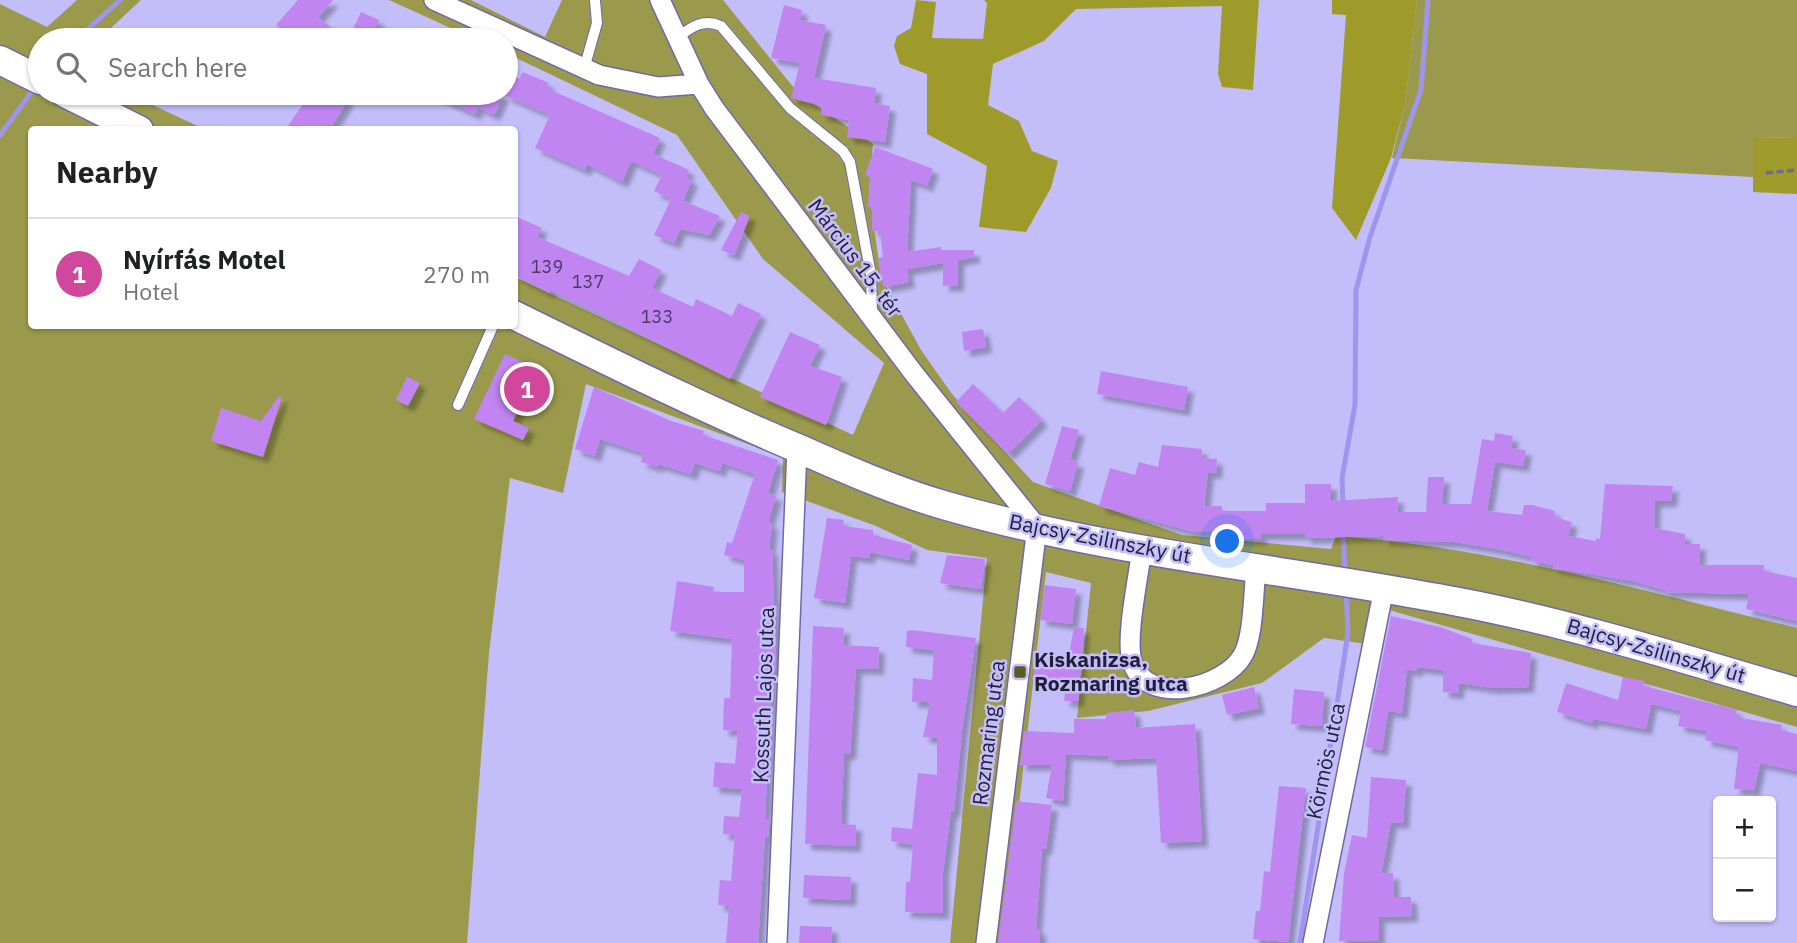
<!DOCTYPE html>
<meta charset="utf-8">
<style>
body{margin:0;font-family:"IBM Plex Sans",sans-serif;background:#f6f6f6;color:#202124}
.controls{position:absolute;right:21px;bottom:21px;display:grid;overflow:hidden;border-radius:7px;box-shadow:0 2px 5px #0004}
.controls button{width:63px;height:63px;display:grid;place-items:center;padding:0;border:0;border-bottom:2px solid #e0e0e0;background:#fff;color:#202124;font:35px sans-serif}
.you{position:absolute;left:1228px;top:542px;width:24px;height:24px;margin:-18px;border:5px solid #fff;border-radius:50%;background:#1a73e8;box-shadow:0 0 0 10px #1a73e833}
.badge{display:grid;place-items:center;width:46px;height:46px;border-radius:50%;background:#0b8043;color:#fff;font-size:23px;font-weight:700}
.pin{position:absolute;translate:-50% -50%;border:4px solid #fff;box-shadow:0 2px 7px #0006}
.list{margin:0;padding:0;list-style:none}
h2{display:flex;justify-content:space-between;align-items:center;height:91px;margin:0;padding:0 28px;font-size:30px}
h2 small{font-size:23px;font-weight:400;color:#757577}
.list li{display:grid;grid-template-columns:46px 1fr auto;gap:21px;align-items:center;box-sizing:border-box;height:112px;padding:0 28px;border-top:2px solid #e0e0e0}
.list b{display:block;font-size:26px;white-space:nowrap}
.list p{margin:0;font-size:23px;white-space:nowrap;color:#757577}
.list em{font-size:23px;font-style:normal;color:#757577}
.icon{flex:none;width:38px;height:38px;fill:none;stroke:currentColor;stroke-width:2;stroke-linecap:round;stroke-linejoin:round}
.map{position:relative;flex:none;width:1797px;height:943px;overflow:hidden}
.search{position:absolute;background:#fff;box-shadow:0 2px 5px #0004;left:28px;top:28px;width:490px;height:77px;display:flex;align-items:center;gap:18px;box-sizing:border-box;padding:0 24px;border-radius:38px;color:#757577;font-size:26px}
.panel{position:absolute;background:#fff;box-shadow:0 2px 5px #0004;left:28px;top:126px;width:490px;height:203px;border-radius:7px}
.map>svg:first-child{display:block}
.green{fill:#9b9a4c}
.forest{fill:#9e9b2a}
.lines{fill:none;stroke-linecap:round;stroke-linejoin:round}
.stream{stroke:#9f95ef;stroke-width:5}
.building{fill:#c085f1;filter:url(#shadow)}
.lane-casing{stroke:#7067ab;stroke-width:12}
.street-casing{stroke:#7067ab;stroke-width:22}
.secondary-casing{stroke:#7067ab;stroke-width:31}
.path{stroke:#6e6a95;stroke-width:3.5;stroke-dasharray:7 3.5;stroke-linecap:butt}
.lane{stroke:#fff;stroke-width:10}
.street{stroke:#fff;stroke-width:19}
.secondary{stroke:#fff;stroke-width:28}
.poi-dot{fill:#5b5b27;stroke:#c3befa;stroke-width:2.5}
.labels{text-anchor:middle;stroke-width:5;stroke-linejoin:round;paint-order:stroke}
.number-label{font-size:18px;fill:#4a3868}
.street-label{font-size:21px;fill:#221e3a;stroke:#c3befa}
.poi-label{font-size:21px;font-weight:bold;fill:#221e3a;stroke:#c3befa;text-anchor:start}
</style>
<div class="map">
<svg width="1797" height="943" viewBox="0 0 1797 943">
<defs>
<filter id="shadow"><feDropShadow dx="6" dy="6" stdDeviation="2" flood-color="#0004"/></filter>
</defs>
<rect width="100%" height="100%" fill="#c3befa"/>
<!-- green -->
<path class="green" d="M77 0H141L98 40H40V93H127L204 129 32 130V326H514L515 277 853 435 884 363 763 259 677 135 506 53V40H477L389 0H471L545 37 562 0H723L798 93 873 144 869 191 881 277 921 350 952 394 1033 482 1182 535 1331 549 1336 536C1493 547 1644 591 1797 628V727L1389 610 1381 646 1324 638 1262 683 1148 711 1077 718 1091 583 1046 572 1003 943H950L987 558 927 550 876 526 782 492 783 457 586 384 563 493 510 478 489 653 467 943H0V4L47 27Z
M1417 0H1797V138L1753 137V177L1392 158 1405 105Z"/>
<!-- forest -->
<path class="forest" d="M916 0 936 2 932 38 983 39 987 3 984 0H1259L1253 90 1222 87 1218 74 1222 6 1076 9 1044 41 993 64 988 105 1019 121 1032 151 1058 161 1051 188 1026 232 979 227 987 166 927 134V74L900 64 894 46 897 36 911 28Z
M1332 0H1417L1405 105 1391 158 1356 240 1332 208 1346 15 1332 14Z
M1753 137 1797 138V194L1753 192Z"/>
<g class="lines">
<!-- stream -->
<path class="stream" d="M76 40 120 0
M0 135 36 86
M1343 506 1342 478 1355 405 1356 290 1370 237 1421 90 1428 0
M1343 530 1345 573
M1300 943 1348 633 1346 589"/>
</g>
<!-- building -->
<path class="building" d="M298 0H333L318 17 346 40H294L276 25Z
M784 5 802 10 800 20 826 25 814 78 876 88 874 103 890 106 885 142 847 137 849 120 821 115 822 106 791 98 800 63 771 58Z
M361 12 379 20 374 30 397 40H348Z
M523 72 549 83 546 88 660 138 653 154 689 170 686 177 692 180 683 201 720 216 709 235 680 229 674 243 654 235 671 199 654 191 662 175 631 161 622 182 587 164 585 170 535 148 550 115 506 96V73L519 79Z
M311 93H337L348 100 329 130H285Z
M429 93H504L494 115 478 107 475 114Z
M875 147 933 169 927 186 911 180 907 252 941 247V250H974V257L958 260V285L943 286V263L907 269 909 282 883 287 878 258 883 257 880 231H872V207H868L870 177 865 175Z
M741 212 750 216 734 255 721 250Z
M514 216 542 228 537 237 629 276 639 259 661 270 652 288 693 307 696 299 732 316 738 303 761 314 730 379 599 313 550 290 549 293 514 275Z
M983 329 986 347 964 351 962 332Z
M790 332 820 345 810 366 842 377 826 425 760 397Z
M505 354 538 369 513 421 529 428 523 440 474 419Z
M1101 371 1188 387 1184 410 1097 394Z
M407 377 420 383 408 406 396 400Z
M973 384 1003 413 1019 397 1042 420 1008 454 956 402Z
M594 387 671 421 704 431 703 435 778 460 768 493 776 496 768 522 772 524 769 549H772L776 662V669H772L765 819H769L768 837H765L758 943H726L729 906 718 905 720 880 731 881 735 835 723 834 724 816 739 817 742 789 713 787 715 762 735 764 738 731 723 730 724 698H730L732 639 670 631 677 581 714 587 713 592H744V560L724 555 727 542 732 543 755 474 722 463 720 471 695 463 691 474 658 464 657 467 641 462 643 453 600 439 595 456 575 449Z
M279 396 282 397 263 457 211 441 221 408 261 421Z
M1062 426 1079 430 1070 460 1078 462 1070 491 1045 484Z
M1495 433 1513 436 1511 448 1526 450 1523 466 1495 462 1487 511 1522 515 1524 505H1532L1555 511 1554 517 1572 522 1568 536 1596 541V538L1600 539 1605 484 1673 486 1671 501H1655L1654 528 1685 534V544H1700L1699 565H1764V571L1797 578V621L1746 609 1749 594 1665 592V590L1633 581 1553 568V565L1531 561 1532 557 1498 549 1455 542 1383 540V536L1305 538V534H1261V539H1231V532H1194L1099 506 1110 468 1135 475 1139 462 1158 467 1162 445 1202 449 1201 458 1217 459 1216 473 1208 472 1204 506H1222V511H1266V503H1305V484H1331V501L1398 497 1397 512H1426L1428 477H1444L1442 504H1471L1482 439 1494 441Z
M827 518 844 520 843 526 873 530V535L912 545 909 560 870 552 869 558 851 556 845 603 814 598Z
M947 555 985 559 981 589 940 583Z
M1045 585 1076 589 1072 624 1040 620Z
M1391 616 1440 627 1472 639V643L1531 653 1528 687 1492 688 1459 683 1458 693 1443 692V670L1418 667 1416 671 1407 669 1402 713 1388 711 1382 750 1365 747Z
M813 626 844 628 843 645 879 647 878 669 856 668 850 754H844L841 824 856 825 855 846 805 844Z
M1074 627 1084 628 1078 701H1064L1066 686 1032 680 1037 660 1067 665Z
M912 630 976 638 962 730 954 812H951L943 872V913L905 912 906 882H910L913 845 891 841 892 827 912 829 918 773 937 775V738L923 737 930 702H912L913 678 932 680 934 650 906 647 907 631Z
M1623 677 1645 681 1644 686 1737 710 1735 717 1782 725 1781 730 1797 734V771L1760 763 1754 790 1734 789 1739 747 1705 740 1707 731 1678 726 1681 711 1651 704 1646 729 1593 719 1592 723 1557 712 1566 683 1618 700Z
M1254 687 1259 708 1227 715 1222 695Z
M1294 689 1324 692 1322 726 1291 724Z
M1134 710 1136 728 1195 724 1202 841 1161 843 1156 758 1108 760V756L1066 754 1063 801 1046 798 1052 765H1020L1024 731 1074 733V719H1106V713Z
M1371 777 1406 780 1403 823 1391 822 1381 874 1393 873 1394 897H1411L1412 916 1379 917V940L1339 941 1344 873 1352 835 1367 838Z
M1279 786 1306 788 1288 942 1253 939 1256 911H1260L1264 871 1270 872Z
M1016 801 1052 805 1046 849H1042L1036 929H1040V943H998Z
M804 875 851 877 850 900 803 898Z
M800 926 832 927 831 943H799Z"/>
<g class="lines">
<defs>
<path id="lane" d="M677 38C691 27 703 18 721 26L790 108 843 151 850 162 871 275 872 313
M584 69 597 23 595 1
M458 405 493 326"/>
<path id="street" d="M434 0 599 75 658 87 699 84
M660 0 699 84 714 108 915 375 1037 527 986 943
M1142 548C1139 575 1125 637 1132 661 1145 708 1225 688 1243 655 1254 635 1253 593 1256 570
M777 943 797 448
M1313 943 1384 588"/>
<path id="secondary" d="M0 60 40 80
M65 93 139 130
M514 315C610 362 704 409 802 450 847 470 893 490 940 504 1111 554 1290 569 1464 603 1577 625 1687 660 1797 692"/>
</defs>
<!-- lane casing -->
<use href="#lane" class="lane-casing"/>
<!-- street casing -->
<use href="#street" class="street-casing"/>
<!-- secondary casing -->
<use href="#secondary" class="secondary-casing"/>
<!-- path -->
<path class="path" d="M1766 173 1797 170"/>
<!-- lane -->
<use href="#lane" class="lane"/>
<!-- street -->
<use href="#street" class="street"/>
<!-- secondary -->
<use href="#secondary" class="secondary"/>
</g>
<!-- markers -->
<rect class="poi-dot" x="1013" y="665" width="14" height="14" rx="3.5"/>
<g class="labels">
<!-- number labels -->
<g class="number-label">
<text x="547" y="273">139</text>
<text x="588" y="288">137</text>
<text x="657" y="323">133</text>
</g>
<!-- street labels -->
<g class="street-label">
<text transform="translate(855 258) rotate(53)" y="7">Március 15. tér</text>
<text transform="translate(1100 539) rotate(11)" y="7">Bajcsy-Zsilinszky út</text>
<text transform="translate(1656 651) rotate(16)" y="7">Bajcsy-Zsilinszky út</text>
<text transform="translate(764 695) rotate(-88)" y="7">Kossuth Lajos utca</text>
<text transform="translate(989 733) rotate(-83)" y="7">Rozmaring utca</text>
<text transform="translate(1326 761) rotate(-78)" y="7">Körmös utca</text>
</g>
<!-- poi labels -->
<g class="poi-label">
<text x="1034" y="667">Kiskanizsa,<tspan x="1034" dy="24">Rozmaring utca</tspan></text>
</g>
</g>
</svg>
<div class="controls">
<button>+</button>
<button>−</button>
</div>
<div class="you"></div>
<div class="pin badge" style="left:527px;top:389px;background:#d1479c">1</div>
<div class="search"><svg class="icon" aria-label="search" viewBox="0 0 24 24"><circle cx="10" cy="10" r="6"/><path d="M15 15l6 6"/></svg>Search here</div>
<section class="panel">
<h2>Nearby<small></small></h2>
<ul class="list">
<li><span class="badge" style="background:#d1479c">1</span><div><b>Nyírfás Motel</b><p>Hotel</p></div><em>270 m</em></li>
</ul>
</section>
</div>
